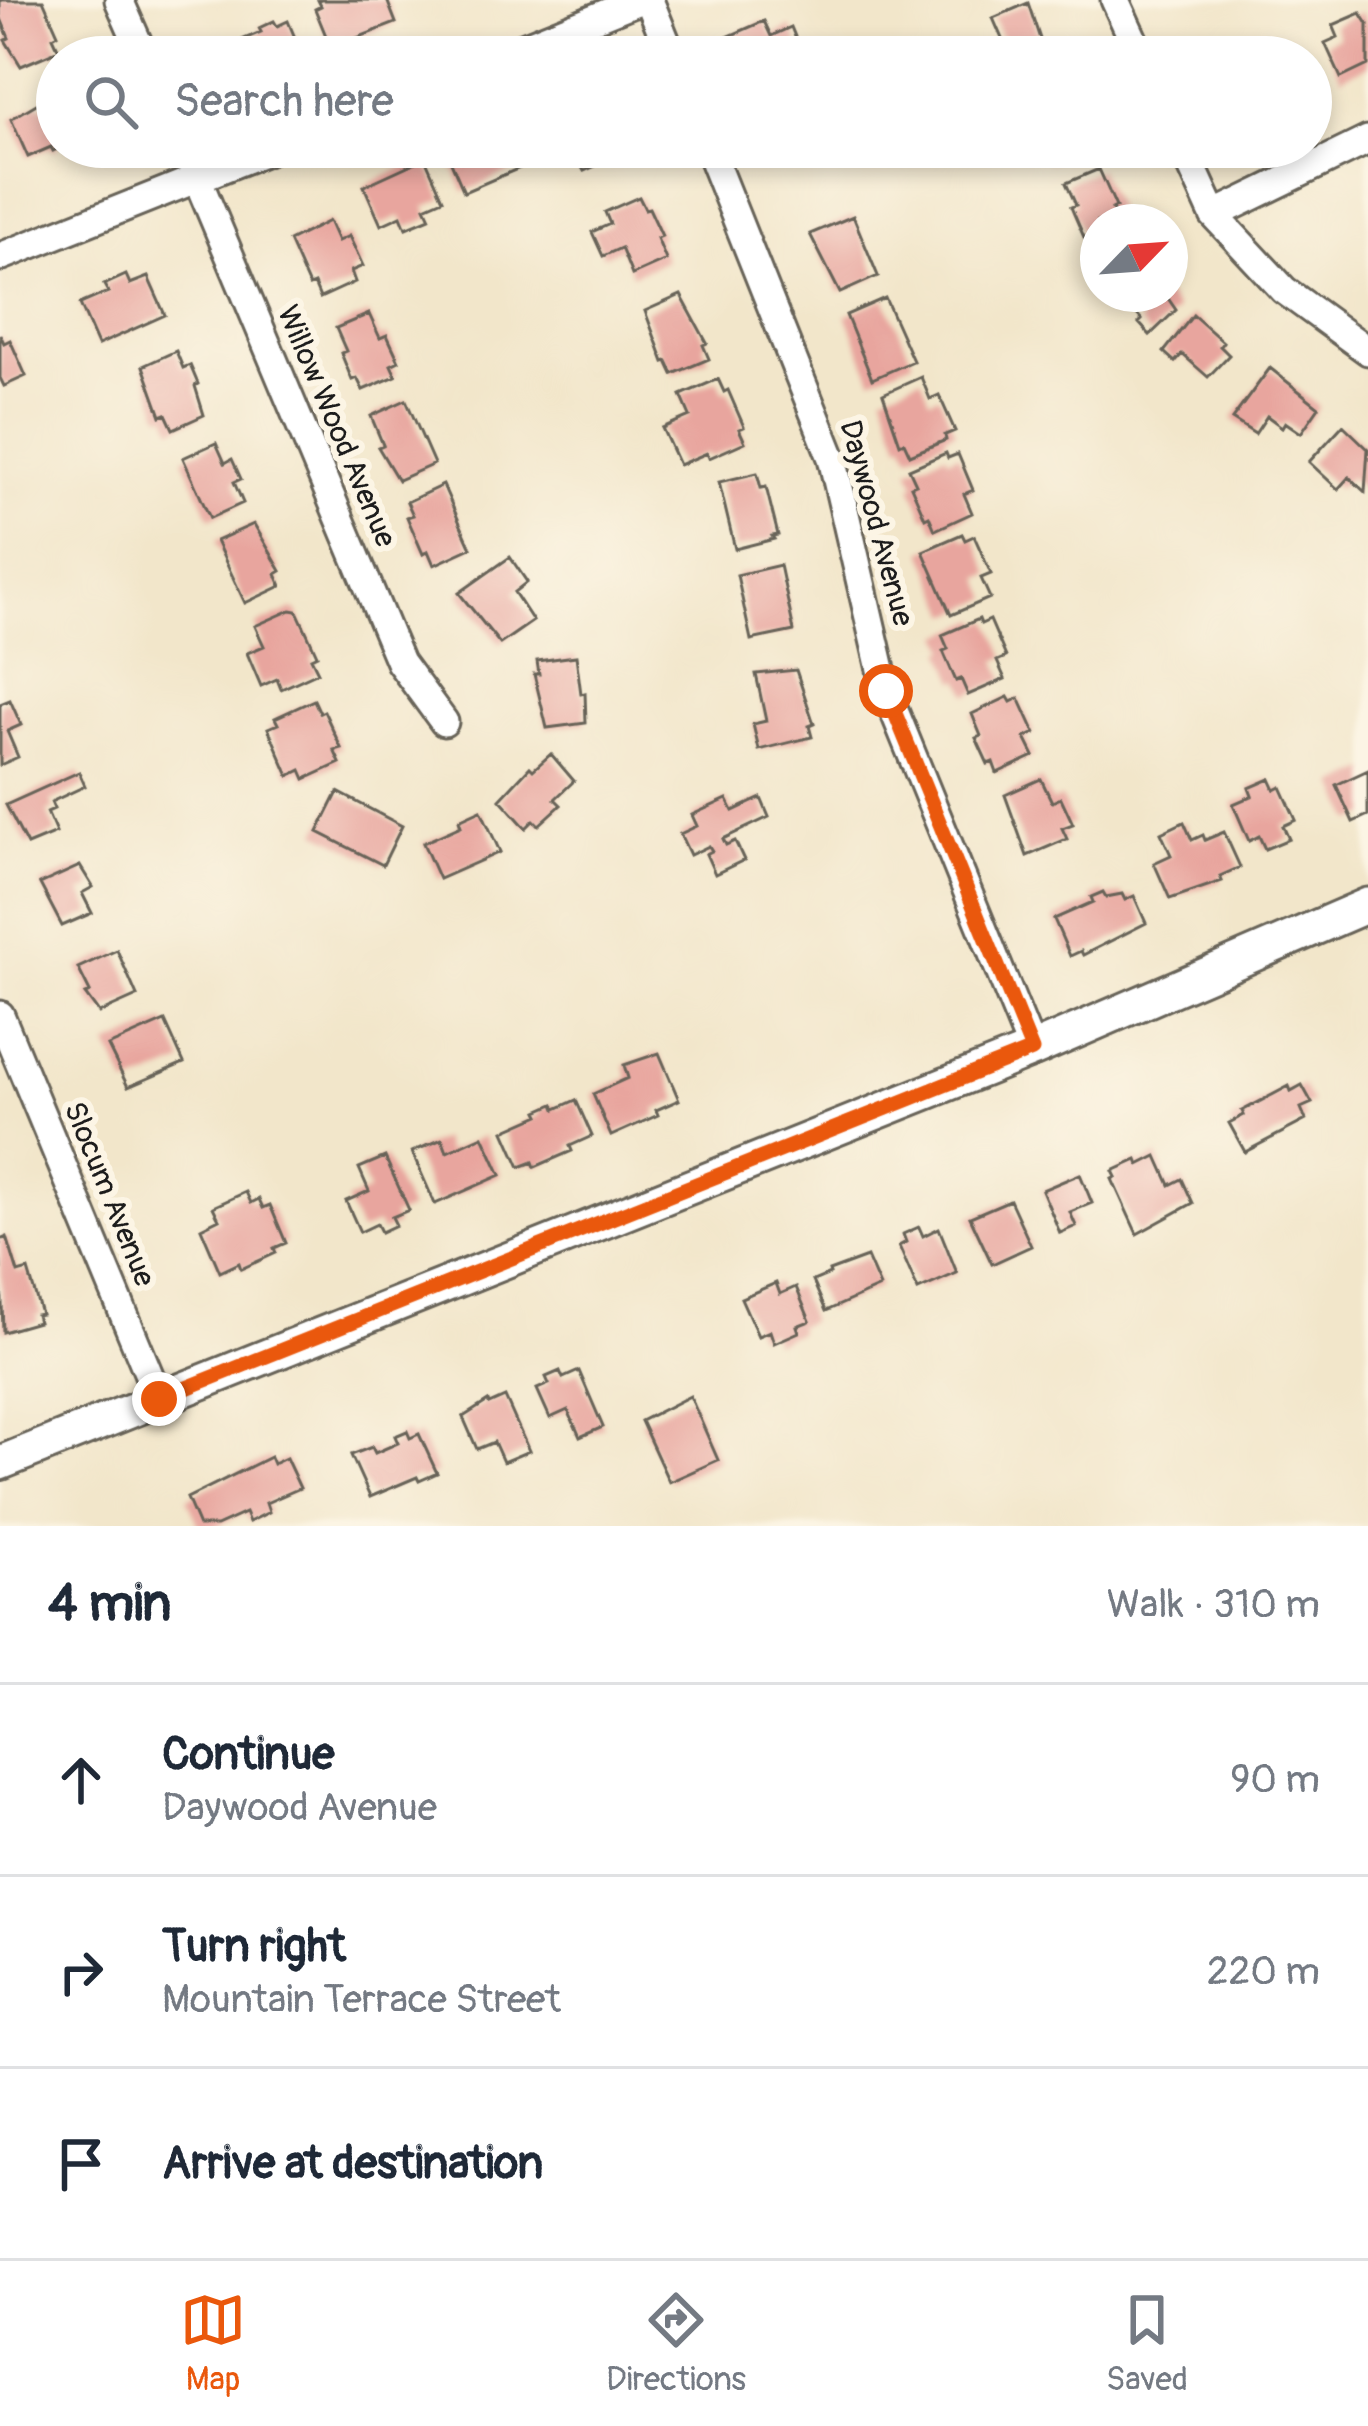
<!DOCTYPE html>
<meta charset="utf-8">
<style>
body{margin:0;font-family:Pangolin,sans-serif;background:#f6f6f7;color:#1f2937}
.compass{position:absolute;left:1080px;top:204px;width:108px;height:108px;border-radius:50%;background:#fff;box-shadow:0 6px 18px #0003;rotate:65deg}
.stop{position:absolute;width:36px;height:36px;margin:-27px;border:9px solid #ea580c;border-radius:50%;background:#fff}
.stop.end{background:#ea580c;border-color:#fff;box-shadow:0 3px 12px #0008}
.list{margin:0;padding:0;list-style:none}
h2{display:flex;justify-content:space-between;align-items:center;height:156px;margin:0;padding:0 48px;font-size:51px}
h2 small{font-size:39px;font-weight:400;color:#747a83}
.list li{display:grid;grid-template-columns:78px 1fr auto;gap:36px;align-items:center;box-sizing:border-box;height:192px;padding:0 48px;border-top:3px solid #e0e1e3}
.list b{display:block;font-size:45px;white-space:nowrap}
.list p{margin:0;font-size:39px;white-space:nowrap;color:#747a83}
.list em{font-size:39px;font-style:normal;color:#747a83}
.icon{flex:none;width:66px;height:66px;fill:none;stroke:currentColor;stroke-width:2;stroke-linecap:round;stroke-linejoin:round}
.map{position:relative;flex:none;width:1368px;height:1526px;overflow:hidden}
.search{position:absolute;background:#fff;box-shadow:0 6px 18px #0003;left:36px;right:36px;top:36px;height:132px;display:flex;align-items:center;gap:30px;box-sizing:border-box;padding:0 42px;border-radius:66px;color:#747a83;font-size:45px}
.sheet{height:732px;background:#fff}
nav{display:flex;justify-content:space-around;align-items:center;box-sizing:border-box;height:168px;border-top:3px solid #e0e1e3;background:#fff;font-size:33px;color:#747a83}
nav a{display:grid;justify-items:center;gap:6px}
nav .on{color:#ea580c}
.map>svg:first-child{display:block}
.building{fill:#e8a59e}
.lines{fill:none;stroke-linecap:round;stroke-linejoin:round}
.minor-casing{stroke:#676359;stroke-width:33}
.tertiary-casing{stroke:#676359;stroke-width:39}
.minor{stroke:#fff;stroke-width:27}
.tertiary{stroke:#fff;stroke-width:33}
.route{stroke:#ea580c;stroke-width:15}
.labels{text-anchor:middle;stroke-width:12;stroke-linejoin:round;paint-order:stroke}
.street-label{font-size:30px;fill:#1c1c1c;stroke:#fcf5e5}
</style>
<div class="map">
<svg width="1368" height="1526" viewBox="0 0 1368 1526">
<rect width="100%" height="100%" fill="#fcf5e5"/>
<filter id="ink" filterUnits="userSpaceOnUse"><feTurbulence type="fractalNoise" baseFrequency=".00833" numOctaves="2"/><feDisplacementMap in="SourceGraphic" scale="24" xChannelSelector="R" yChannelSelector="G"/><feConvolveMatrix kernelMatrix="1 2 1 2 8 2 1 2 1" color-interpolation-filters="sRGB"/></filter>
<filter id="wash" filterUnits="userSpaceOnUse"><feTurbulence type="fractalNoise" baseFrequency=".004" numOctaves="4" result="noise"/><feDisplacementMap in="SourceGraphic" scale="48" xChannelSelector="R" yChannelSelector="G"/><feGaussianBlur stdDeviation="2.7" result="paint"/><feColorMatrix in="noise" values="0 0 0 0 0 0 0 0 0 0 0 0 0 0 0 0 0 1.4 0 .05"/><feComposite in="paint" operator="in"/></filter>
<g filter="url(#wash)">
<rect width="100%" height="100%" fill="#f2e6ca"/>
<g id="blocks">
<!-- building -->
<path class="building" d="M0 0H43L58 34 53 37 59 50 21 66 5 40 9 38 0 16Z
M318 0H387L396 23 331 48 315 9 321 6Z
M1028 3 1046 57H1010L993 18Z
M1361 13 1368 24V65L1341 78 1325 43 1338 37 1333 25Z
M274 21 277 26 288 21 303 57H229L225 47 261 32 259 28Z
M764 21 771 36 791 27 798 44 778 53 779 57H736L727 37Z
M1242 38 1247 50 1257 46 1262 57H1222L1218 48Z
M57 99V149L53 151 51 147 28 157 11 119 38 103 40 107Z
M461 147H519L527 165 464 192 448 155Z
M571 147H617L620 155 584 171Z
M1041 147H1086L1048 163Z
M425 158 443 199 425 207 430 218 406 228 401 216 381 225 364 186Z
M1099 169 1116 207 1112 209 1117 222H1098V240L1087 244 1071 207 1076 205 1066 183Z
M639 197 645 209 649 208 662 236 657 238 666 260 632 275 621 248 603 256 592 232 610 224 605 212Z
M853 216 878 276 840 293 810 234Z
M329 221 338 241 349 236 363 266 351 271 355 282 320 298 314 284 309 286 289 241Z
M126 275 130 284 148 277 165 315 98 345 80 304 108 292 104 285Z
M1119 294H1165L1176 310 1150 335 1139 323 1142 320Z
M681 295 707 343 703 345 709 359 673 374 667 361 664 362 645 311Z
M885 298 913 361 872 379 846 315Z
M369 314 380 338 387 335 399 361 391 365 396 376 363 390 357 378 352 380 341 353 346 351 336 328Z
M1193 315 1223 342 1220 346 1229 355 1208 377 1182 354 1175 362 1164 352Z
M0 334 4 343 10 340 26 376 4 386 0 378Z
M176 351 183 368 190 365 198 384 195 386 204 415 173 429 166 414 161 416 143 366Z
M1270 368 1319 407 1301 433 1285 422 1282 427 1267 416 1255 434 1232 419Z
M921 377 930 399 939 395 955 431 945 435 946 440 910 455 904 442 900 444 883 394Z
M718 379 724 392 728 390 744 427 739 429 745 442 709 458 707 453 679 465 662 428 690 416 681 395Z
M406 400 434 464 398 480 378 447 383 445 371 416Z
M1343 425 1368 449 1365 492 1349 477 1338 489 1309 462Z
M216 443 225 463 232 459 241 479 234 482 243 503 210 518 183 458Z
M946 453 948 458 958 454 973 490 964 494 972 513 935 530 929 516 925 518 911 486 916 484 909 469Z
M757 473 761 488 766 487 778 535 772 536 774 539 735 549 719 482Z
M443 485 471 548 434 565 428 551 423 554 407 517 413 515 407 502Z
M254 524 281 571 276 574 281 586 245 603 216 541Z
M962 534 965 540 974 536 991 574 981 578 990 598 951 615 923 551Z
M510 557 527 582 514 592 533 621 500 644 459 593Z
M780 565 794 631 751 640 737 575Z
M291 610 297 611 317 655 311 658 318 672 281 689 277 679 261 686 247 653 264 646 255 626Z
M979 619 981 624 990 620 1006 657 997 661 1005 679 968 695 961 679 956 681 943 651 948 649 942 635Z
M576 656 581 694 585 693 586 723 547 728 534 674H539L537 661Z
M796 670 814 724 809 726 812 737 759 750 753 724 766 721 756 674Z
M1008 697 1011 702 1019 698 1035 733 1025 738 1034 756 997 773 993 762 988 764 976 738 981 736 972 714Z
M10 700 21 725 7 731 18 757 0 765V704Z
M314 700 320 713 324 711 341 748 334 750 340 763 305 779 301 770 289 776 268 728 278 724 275 718Z
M551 754 574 781 555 799 561 805 539 825 534 820 526 828 500 799 530 767 533 770Z
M1368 770V815L1353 822 1336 785Z
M79 772 85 786 51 802 54 809 47 812 56 833 27 845 6 805Z
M1041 779 1052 802 1061 798 1073 824 1062 828 1067 839 1027 856 1005 795Z
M1270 779 1275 790 1281 787 1296 820 1283 826 1289 839 1265 849 1259 836 1249 841 1233 804 1252 796 1249 788Z
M338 792 402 826 383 865 318 832Z
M761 798 769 817 723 839 726 845 735 841 744 860 715 874 706 854 712 851 709 846 690 855 680 834 697 826 692 815 727 799 733 811Z
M481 810 500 852 439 879 423 843 461 826 459 820Z
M1184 822 1192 840 1203 835 1205 840 1224 832 1240 867 1220 876 1222 881 1170 899 1154 863 1171 855 1161 833Z
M80 866 93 887 82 893 92 913 62 926 40 884Z
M1103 892 1106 897 1122 894 1125 900 1134 896 1146 923 1083 955 1081 951 1070 956 1054 919 1093 902 1091 897Z
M117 950 137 996 99 1013 85 994 90 992 78 968Z
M165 1021 184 1063 128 1087 108 1046Z
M659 1053 679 1100 656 1110 658 1115 611 1136 593 1094 628 1078 624 1065Z
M1302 1085 1312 1103 1301 1108 1306 1120 1245 1152 1229 1123 1244 1115 1242 1111 1289 1086 1291 1091Z
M576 1100 592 1136 570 1146 572 1151 535 1167 533 1162 520 1167 504 1131 540 1115 538 1111 554 1104 556 1109Z
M483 1136 501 1175 435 1204 412 1152 442 1139 447 1152Z
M1157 1156 1170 1185 1182 1179 1193 1203 1137 1234 1112 1179 1116 1177 1113 1171 1137 1160 1139 1165Z
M385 1157 409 1210 392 1217 396 1225 381 1232 377 1224 360 1232 346 1201 369 1191 359 1168Z
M1080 1174 1092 1203 1070 1212 1076 1226 1060 1233 1042 1190Z
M246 1192 251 1203 259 1199 263 1208 270 1205 286 1243 274 1248 276 1253 241 1269 239 1263 220 1272 201 1228 219 1219 213 1207Z
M1010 1200 1031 1246 992 1264 970 1217Z
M919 1227 923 1236 939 1228 957 1273 918 1290 899 1246 906 1242 903 1234Z
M7 1237 18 1273 28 1270 41 1314 36 1315 38 1322 3 1332 0 1240Z
M867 1257 880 1287 826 1311 813 1281 830 1274 829 1271Z
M776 1283 780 1294 796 1287 810 1321 797 1326 799 1332 774 1343 770 1331 758 1336 741 1298Z
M560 1371 563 1378 579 1371 603 1427 580 1437 568 1410 550 1418 537 1389 549 1384 546 1377Z
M690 1396 718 1460 669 1482 641 1421Z
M505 1397 529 1451 503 1462 494 1442 477 1449 463 1417 488 1401 489 1404Z
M407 1431 410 1438 419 1434 437 1473 419 1481 417 1477 370 1497 351 1455 372 1447 375 1453 398 1443 395 1436Z
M270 1457 273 1464 286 1458 300 1488 266 1503 269 1512 249 1522 245 1513 216 1526H199L187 1498Z"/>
</g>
</g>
<g filter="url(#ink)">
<use href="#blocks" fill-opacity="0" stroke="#676359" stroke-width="3"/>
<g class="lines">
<defs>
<path id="minor" d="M119 0 144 57
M649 0 672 57
M1115 0 1141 57
M498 57 639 0
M184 147 400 662 444 722
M708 147 832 458 886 691 1032 1050
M1183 147 1214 215 1284 290 1368 351
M1214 215 1368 140
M0 257 276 147
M0 1015 159 1399"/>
<path id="tertiary" d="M0 1463 1032 1050 1368 905"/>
</defs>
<!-- minor casing -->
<use href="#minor" class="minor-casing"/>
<!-- tertiary casing -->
<use href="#tertiary" class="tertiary-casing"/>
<!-- minor -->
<use href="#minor" class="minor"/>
<!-- tertiary -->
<use href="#tertiary" class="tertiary"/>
</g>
</g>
<g class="lines" filter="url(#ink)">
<!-- route -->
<path class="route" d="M159 1399 1032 1050 886 691"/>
</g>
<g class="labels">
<!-- street labels -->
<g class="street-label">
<text transform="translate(337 426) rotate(67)" y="10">Willow Wood Avenue</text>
<text transform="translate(877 523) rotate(75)" y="10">Daywood Avenue</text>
<text transform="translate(110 1194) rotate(68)" y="10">Slocum Avenue</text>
</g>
</g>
</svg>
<svg class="compass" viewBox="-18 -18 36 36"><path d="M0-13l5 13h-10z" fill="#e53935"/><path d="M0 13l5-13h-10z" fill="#747a83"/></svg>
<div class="stop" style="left:886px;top:691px"></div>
<div class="stop end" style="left:159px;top:1399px"></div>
<div class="search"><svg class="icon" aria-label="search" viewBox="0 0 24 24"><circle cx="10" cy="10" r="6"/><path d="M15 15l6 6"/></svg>Search here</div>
</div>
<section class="sheet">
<h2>4 min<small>Walk · 310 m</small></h2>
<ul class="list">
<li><svg class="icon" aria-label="ahead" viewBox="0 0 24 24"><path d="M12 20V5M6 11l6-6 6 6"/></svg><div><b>Continue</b><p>Daywood Avenue</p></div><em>90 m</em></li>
<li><svg class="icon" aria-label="right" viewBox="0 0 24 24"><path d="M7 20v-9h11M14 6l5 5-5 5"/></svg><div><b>Turn right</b><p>Mountain Terrace Street</p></div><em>220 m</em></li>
<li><svg class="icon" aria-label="arrive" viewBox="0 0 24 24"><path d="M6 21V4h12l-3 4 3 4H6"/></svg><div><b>Arrive at destination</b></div></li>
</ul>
</section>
<nav>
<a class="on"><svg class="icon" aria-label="map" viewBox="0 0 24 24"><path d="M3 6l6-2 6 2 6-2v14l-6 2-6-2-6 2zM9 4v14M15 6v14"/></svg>Map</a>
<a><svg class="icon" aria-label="directions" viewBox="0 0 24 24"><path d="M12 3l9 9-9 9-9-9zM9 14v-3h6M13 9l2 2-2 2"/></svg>Directions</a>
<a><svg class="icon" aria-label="saved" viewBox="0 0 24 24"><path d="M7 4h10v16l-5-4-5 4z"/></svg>Saved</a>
</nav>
